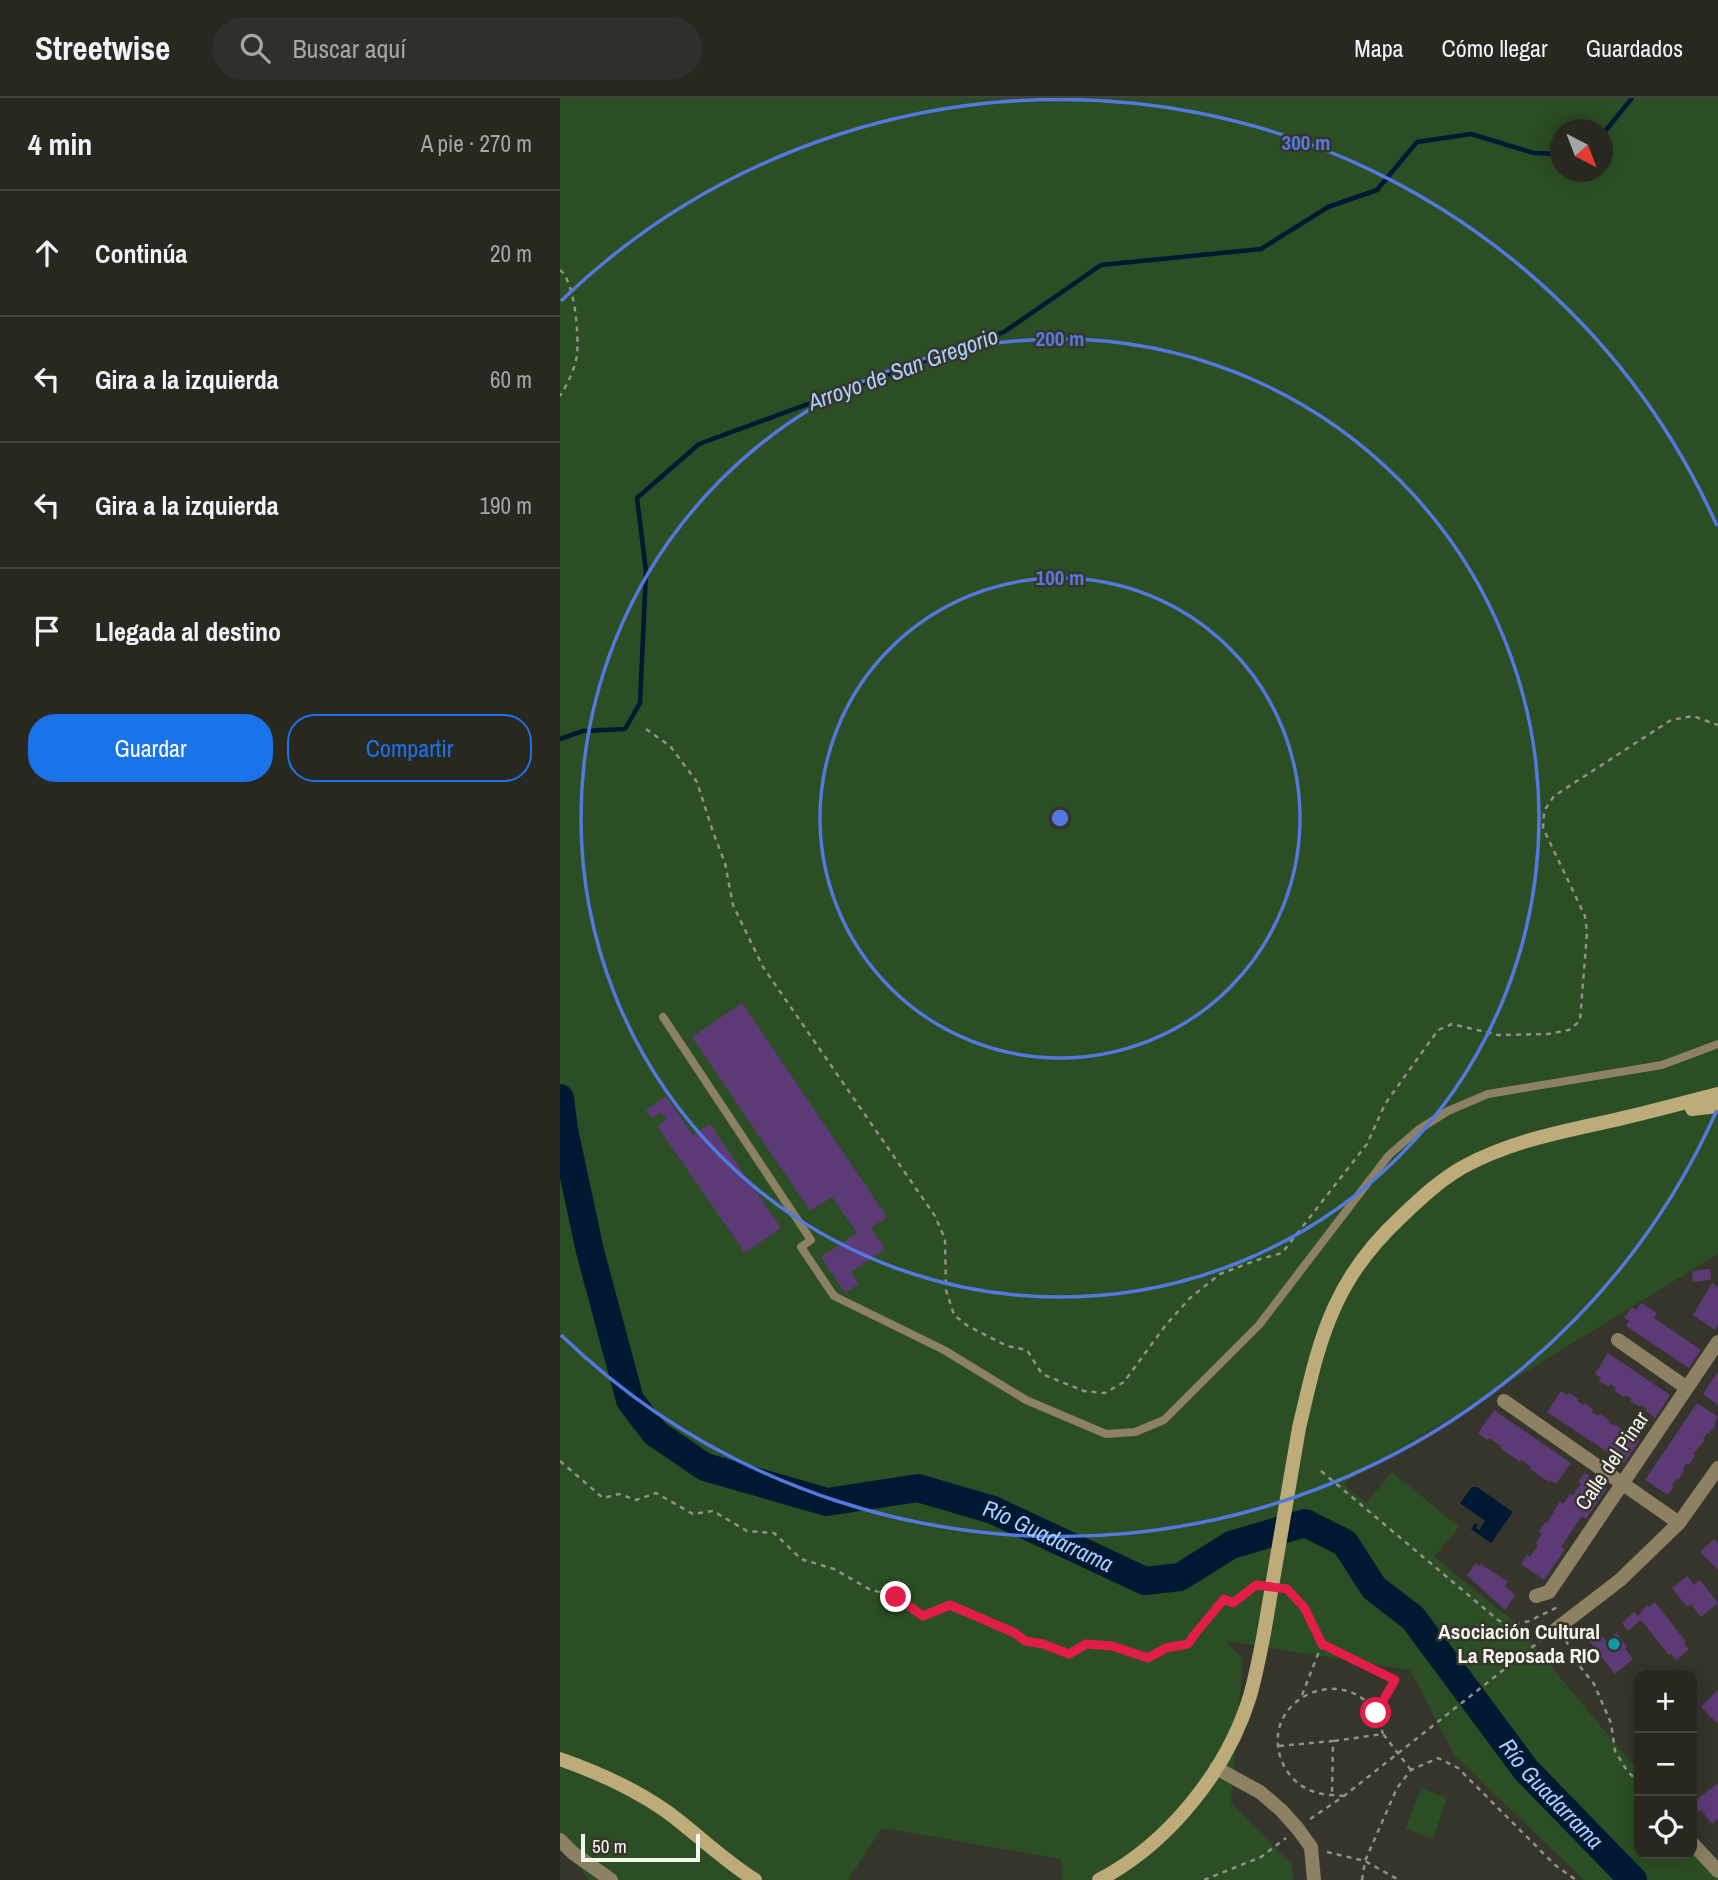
<!DOCTYPE html>
<html lang="es">
<meta charset="utf-8">
<style>
body{margin:0;font-family:"Archivo Narrow",sans-serif;background:#30302a;color:#f1f3f6}
.controls{position:absolute;right:21px;bottom:21px;display:grid;overflow:hidden;border-radius:14px;box-shadow:0 4px 18px #0003}
.controls button{width:63px;height:63px;display:grid;place-items:center;padding:0;border:0;border-bottom:2px solid #44443f;background:#282821;color:#f1f3f6;font:35px sans-serif}
.compass{position:absolute;left:990px;top:21px;width:63px;height:63px;border-radius:50%;background:#282821;box-shadow:0 4px 18px #0003;rotate:138deg}
.scale{position:absolute;left:21px;bottom:18px;width:119px;box-sizing:border-box;padding-left:7px;border:4px solid #f6f5f0;border-top:0;font-size:19px;line-height:24px;white-space:nowrap;color:#f6f5f0;-webkit-text-stroke:5px #36352c;paint-order:stroke}
.stop{position:absolute;width:21px;height:21px;margin:-16px;border:5px solid #e11d48;border-radius:50%;background:#fff}
.stop.end{background:#e11d48;border-color:#fff;box-shadow:0 2px 7px #0008}
.list{margin:0;padding:0;list-style:none}
h2{display:flex;justify-content:space-between;align-items:center;height:91px;margin:0;padding:0 28px;font-size:30px}
h2 small{font-size:23px;font-weight:400;color:#a5a6a5}
.list li{display:grid;grid-template-columns:46px 1fr auto;gap:21px;align-items:center;box-sizing:border-box;height:126px;padding:0 28px;border-top:2px solid #44443f}
.list b{display:block;font-size:26px;white-space:nowrap}
.list em{font-size:23px;font-style:normal;color:#a5a6a5}
.actions{display:flex;gap:14px;padding:21px 28px}
.actions a{flex:1;padding:16px 0;border:2px solid #1a73e8;border-radius:28px;text-align:center;font-size:24px;color:#1a73e8}
.actions .main{background:#1a73e8;color:#fff}
.icon{flex:none;width:38px;height:38px;fill:none;stroke:currentColor;stroke-width:2;stroke-linecap:round;stroke-linejoin:round}
.map{position:relative;flex:none;width:1158px;height:1782px;overflow:hidden}
header{display:flex;align-items:center;gap:42px;box-sizing:border-box;height:98px;padding:0 35px;background:#282821;border-bottom:2px solid #44443f}
header strong{font-size:33px}
nav{display:flex;gap:38px;margin-inline-start:auto;font-size:24px}
.search{width:490px;height:63px;background:#30302a;display:flex;align-items:center;gap:18px;box-sizing:border-box;padding:0 24px;border-radius:38px;color:#a5a6a5;font-size:26px}
main{display:flex}
aside{flex:1;background:#282821}
.map>svg:first-child{display:block}
.green{fill:#2b4e24;fill-rule:evenodd}
.water{fill:#001933}
.lines{fill:none;stroke-linecap:round;stroke-linejoin:round}
.stream{stroke:#001933;stroke-width:4.5}
.river{stroke:#001933;stroke-width:28}
.building{fill:#5c3a75}
.path{stroke:#919089;stroke-width:2.5;stroke-dasharray:5 5;stroke-linecap:butt}
.lane{stroke:#8c8162;stroke-width:8}
.street{stroke:#8c8162;stroke-width:14}
.secondary{stroke:#bdab7a;stroke-width:14}
.secondary-bridge{stroke:#bdab7a;stroke-width:14}
.route{stroke:#e11d48;stroke-width:9}
.ring{fill:none;stroke:#5378de;stroke-width:3.5}
.culture-dot{fill:#0f9aa8;stroke:#36352c;stroke-width:2.5}
.labels{text-anchor:middle;stroke-width:5;stroke-linejoin:round;paint-order:stroke}
.street-label{font-size:21px;fill:#f6f5f0;stroke:#36352c}
.poi-label{font-size:21px;font-weight:bold;fill:#f6f5f0;stroke:#36352c;text-anchor:end}
.water-label{font-size:23px;font-style:italic;fill:#a7d1ff;stroke:#36352c}
.centre{fill:#5378de;stroke:#36352c;stroke-width:3.5}
.ring-label{font-size:21px;text-anchor:middle;font-weight:bold;fill:#5378de;stroke:#36352c;stroke-width:5;stroke-linejoin:round;paint-order:stroke}
</style>
<header>
<strong>Streetwise</strong>
<div class="search"><svg class="icon" aria-label="search" viewBox="0 0 24 24"><circle cx="10" cy="10" r="6"/><path d="M15 15l6 6"/></svg>Buscar aquí</div>
<nav><a>Mapa</a><a>Cómo llegar</a><a>Guardados</a></nav>
</header>
<main>
<aside>
<h2>4 min<small>A pie · 270 m</small></h2>
<ul class="list">
<li><svg class="icon" aria-label="ahead" viewBox="0 0 24 24"><path d="M12 20V5M6 11l6-6 6 6"/></svg><div><b>Continúa</b></div><em>20 m</em></li>
<li><svg class="icon" aria-label="left" viewBox="0 0 24 24"><path d="M17 20v-9H6M10 6l-5 5 5 5"/></svg><div><b>Gira a la izquierda</b></div><em>60 m</em></li>
<li><svg class="icon" aria-label="left" viewBox="0 0 24 24"><path d="M17 20v-9H6M10 6l-5 5 5 5"/></svg><div><b>Gira a la izquierda</b></div><em>190 m</em></li>
<li><svg class="icon" aria-label="arrive" viewBox="0 0 24 24"><path d="M6 21V4h12l-3 4 3 4H6"/></svg><div><b>Llegada al destino</b></div></li>
</ul>
<div class="actions"><a class="main">Guardar</a><a>Compartir</a></div>
</aside>
<div class="map">
<svg width="1158" height="1782" viewBox="0 0 1158 1782">
<rect width="100%" height="100%" fill="#36352c"/>
<!-- green -->
<path class="green" d="M0 0H1158V1156L783 1386 806 1405 832 1374 899 1429 874 1459 953 1523 1079 1674V1756H1132V1737L1158 1768V1782H1024L895 1658 850 1572 666 1543 683 1561 671 1705 731 1766 734 1782H502L501 1761 322 1730 288 1782H29L0 1745ZM1000 32H1042V74H1000Z
M861 1690 887 1700 873 1741 846 1731Z"/>
<!-- water -->
<path class="water" d="M912 1389H917L953 1414 931 1445 911 1431 915 1425 918 1427 916 1430 919 1432 925 1423 900 1405Z"/>
<g class="lines">
<!-- stream -->
<path class="stream" d="M1042 37 1072 0
M0 641 23 633 65 631 80 605 86 473 77 400 139 346 444 234 541 167 701 151 768 109 817 92 857 44 911 36 974 55 1000 56"/>
<!-- river -->
<path class="river" id="s1" d="M0 1000 4 1032 30 1153 70 1302 95 1335 145 1369 267 1404 358 1390 433 1412 585 1483 620 1479 671 1447 745 1425 785 1445 814 1490 853 1520 966 1672 1073 1782"/>
</g>
<!-- building -->
<path class="building" d="M182 905 327 1119 311 1130 325 1151 291 1174 299 1186 285 1195 261 1159 297 1135 272 1099 250 1113 132 939Z
M106 998 133 1037 150 1026 221 1130 185 1155 97 1028 106 1022 101 1014 92 1020 86 1012Z
M1150 1171 1151 1182 1133 1184 1132 1173Z
M1152 1185 1158 1189V1227L1155 1232 1133 1217Z
M1081 1205 1097 1215 1094 1220 1141 1252 1129 1270 1066 1228 1069 1223 1064 1220 1072 1209 1076 1212Z
M1048 1255 1110 1297 1095 1320 1086 1313 1087 1311 1081 1307 1080 1309 1070 1303 1072 1301 1066 1297 1064 1299 1055 1293 1056 1290 1050 1286 1049 1289 1039 1283 1041 1280 1035 1276Z
M1158 1273V1307L1143 1296Z
M1001 1293 1007 1297 1009 1295 1018 1301 1017 1303 1023 1307 1024 1305 1033 1311 1032 1314 1038 1318 1040 1316 1049 1322 1048 1324 1054 1328 1055 1326 1064 1332 1063 1334 1069 1338 1070 1336 1080 1342 1064 1365 987 1314Z
M1137 1305 1158 1319 1154 1325 1156 1326 1149 1336 1147 1335 1143 1341 1145 1342 1133 1356 1135 1357 1129 1367 1127 1365 1123 1371 1124 1373 1118 1382 1116 1381 1112 1387 1114 1388 1108 1397 1085 1382Z
M934 1312 1011 1365 996 1386 990 1382 989 1384 970 1371 971 1369 966 1365 961 1362 960 1364 940 1350 941 1348 929 1340 927 1342 918 1335Z
M1025 1375 1047 1390 1026 1421 1022 1418 1001 1449 1005 1451 984 1482 961 1466 967 1457 970 1459 978 1447 976 1445 982 1436 979 1433 985 1424 987 1425 1000 1403 1003 1406 1010 1396 1012 1398 1021 1386 1018 1384Z
M1154 1441 1158 1445V1472L1140 1454Z
M916 1465 920 1468 921 1466 948 1484 945 1488 955 1497 945 1512 907 1477Z
M1127 1478 1134 1487 1140 1482 1158 1505 1141 1519 1131 1506 1127 1509 1112 1490Z
M1095 1504 1126 1544 1123 1545 1129 1551 1117 1562 1111 1556 1109 1557 1081 1522 1068 1533 1062 1525 1074 1514 1078 1518 1087 1507 1089 1509Z
M1037 1532 1046 1543 1057 1535 1067 1549 1065 1551 1073 1561 1055 1576 1027 1540Z
M1158 1592V1626L1141 1609Z
M1157 1686 1158 1688V1721L1152 1726 1141 1712 1139 1714 1132 1705Z"/>
<g class="lines">
<!-- path -->
<path class="path" d="M0 172C15 183 19 238 17 257 15 271 7 287 0 298
M86 631 110 648 137 684 153 734 165 765 173 807 203 869 375 1118 385 1141 386 1192 394 1217 408 1228 447 1248 467 1252 482 1276 524 1293 545 1295 564 1284 605 1228 630 1200 660 1176 697 1162 722 1155 807 1046 825 1006 878 932 892 926 938 937 988 936 1009 932 1020 923 1027 834 1025 818 983 730 984 713 994 698 1111 622 1133 618 1158 627
M0 1363 43 1400 59 1396 76 1402 96 1395 133 1416 153 1413 187 1433 214 1435 241 1461 274 1471 309 1491 336 1499 363 1518 390 1507 455 1535 465 1543 483 1546 509 1556 526 1546 552 1548 588 1560 606 1550 628 1546 635 1536 664 1501 673 1505 696 1487H699
M761 1373 938 1522 949 1528 969 1523 1000 1508
M726 1491 744 1509 762 1546
M1006 1542 1014 1561 1034 1586 1051 1625 1055 1653 1066 1671 1079 1686
M742 1597 762 1546 835 1582 816 1615
M774 1643 823 1636 851 1672
M719 1648 773 1643 772 1697
M784 1698C774 1697 761 1697 752 1693 736 1687 725 1674 720 1658 703 1598 786 1565 816 1616 819 1622 821 1630 823 1636
M750 1721 784 1698 980 1543
M767 1754 805 1763 839 1782
M644 1782 701 1759 726 1740
M802 1782 805 1763 837 1690 851 1672 878 1660 898 1670 995 1767 1016 1782"/>
<!-- lane -->
<path class="lane" d="M103 919 251 1142 241 1149 274 1198 384 1252 466 1302 546 1336 575 1334 604 1322 699 1227 829 1057 858 1032 888 1013 928 996 1102 967 1158 946"/>
<!-- street -->
<path class="street" d="M1058 1242 1127 1290
M944 1303 1119 1425
M976 1498 989 1494 1158 1244
M991 1535 1060 1482 1119 1425 1158 1370
M656 1670 700 1694 721 1712 738 1731 751 1749 754 1782
M0 1742 13 1755 51 1782
M1132 1745 1158 1773"/>
<!-- secondary -->
<path class="secondary" d="M1132 1011 1158 1008
M739 1330C749 1288 757 1247 775 1208 790 1175 814 1144 841 1119 860 1101 880 1082 903 1069 949 1044 999 1034 1050 1023 1086 1015 1122 1005 1158 996
M0 1661C37 1674 73 1690 106 1713 136 1735 163 1762 195 1782
M539 1782C608 1746 667 1673 690 1598 696 1577 700 1556 704 1535"/>
<!-- secondary-bridge -->
<path class="secondary-bridge" d="M704 1535 739 1330"/>
</g>
<g class="lines">
<!-- route -->
<path class="route" d="M336 1499 363 1518 390 1507 455 1535 465 1543 483 1546 509 1556 526 1546 552 1548 588 1560 606 1550 628 1546 635 1536 664 1501 673 1505 696 1487 727 1491 744 1509 762 1546 835 1582 816 1615"/>
</g>
<!-- distance rings -->
<g class="ring">
<circle cx="500" cy="720" r="240"/>
<circle cx="500" cy="720" r="479"/>
<path d="M1157 1012A719 719 0 0 1 1 1237M1 203A719 719 0 0 1 1157 428"/>
</g>
<!-- markers -->
<circle class="culture-dot" cx="1054" cy="1546" r="7"/>
<g class="labels">
<!-- street labels -->
<g class="street-label">
<text transform="translate(1052 1363) rotate(-56)" y="7">Calle del Pinar</text>
</g>
<!-- poi labels -->
<g class="poi-label">
<text x="1040" y="1541">Asociación Cultural<tspan x="1040" dy="24">La Reposada RIO</tspan></text>
</g>
<!-- water labels -->
<g class="water-label">
<text transform="translate(343 271) rotate(-20)" y="8">Arroyo de San Gregorio</text>
<text dy="8" stroke="none"><textPath href="#s1" startOffset="770">Río Guadarrama</textPath></text>
<text dy="8" stroke="none"><textPath href="#s1" startOffset="1421">Río Guadarrama</textPath></text>
</g>
</g>
<circle cx="500" cy="720" r="10" class="centre"/>
<g class="ring-label">
<text x="746" y="52">300 m</text>
<text x="500" y="248">200 m</text>
<text x="500" y="487">100 m</text>
</g>
</svg>
<div class="controls">
<button>+</button>
<button>−</button>
<button><svg class="icon" aria-label="locate" viewBox="0 0 24 24"><circle cx="12" cy="12" r="6"/><path d="M12 2v4M12 18v4M2 12h4M18 12h4"/></svg></button>
</div>
<svg class="compass" viewBox="-18 -18 36 36"><path d="M0-13l5 13h-10z" fill="#e53935"/><path d="M0 13l5-13h-10z" fill="#a5a6a5"/></svg>
<div class="scale">50 m</div>
<div class="stop" style="left:816px;top:1615px"></div>
<div class="stop end" style="left:336px;top:1499px"></div>
</div>
</main>
